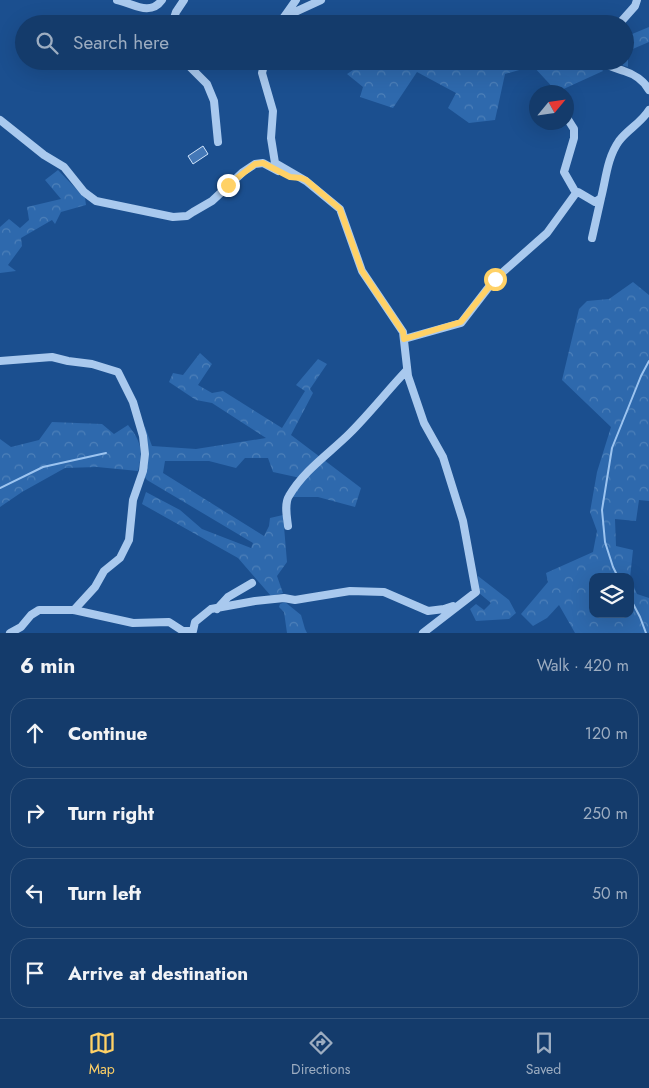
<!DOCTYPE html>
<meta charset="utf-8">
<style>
body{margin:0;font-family:Jost,sans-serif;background:#1d4271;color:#f1f3f6}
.controls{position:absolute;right:15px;bottom:15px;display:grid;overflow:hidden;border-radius:10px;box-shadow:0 5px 20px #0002}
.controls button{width:45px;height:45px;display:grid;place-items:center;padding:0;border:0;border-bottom:1px solid #33557e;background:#143b6b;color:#f1f3f6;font:25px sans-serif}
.compass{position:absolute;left:529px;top:85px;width:45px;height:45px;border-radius:50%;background:#143b6b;box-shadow:0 5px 20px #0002;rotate:61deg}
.stop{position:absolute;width:15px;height:15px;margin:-11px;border:4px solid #ffd166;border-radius:50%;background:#fff}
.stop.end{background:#ffd166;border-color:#fff;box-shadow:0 1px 5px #0008}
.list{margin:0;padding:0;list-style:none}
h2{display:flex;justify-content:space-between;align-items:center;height:65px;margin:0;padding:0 20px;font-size:21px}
h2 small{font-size:16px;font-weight:400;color:#9dadc1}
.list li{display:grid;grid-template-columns:32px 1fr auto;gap:15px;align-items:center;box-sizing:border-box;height:70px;margin:0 10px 10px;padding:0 10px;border:1px solid #33557e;border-radius:20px}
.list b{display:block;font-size:19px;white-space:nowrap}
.list em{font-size:16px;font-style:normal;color:#9dadc1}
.icon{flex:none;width:28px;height:28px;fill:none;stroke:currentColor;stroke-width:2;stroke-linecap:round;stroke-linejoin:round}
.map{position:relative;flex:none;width:649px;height:633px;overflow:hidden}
.search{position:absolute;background:#143b6b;box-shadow:0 5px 20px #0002;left:15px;right:15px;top:15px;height:55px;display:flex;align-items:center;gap:12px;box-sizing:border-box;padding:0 18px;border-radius:28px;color:#9dadc1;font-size:19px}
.sheet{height:385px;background:#143b6b}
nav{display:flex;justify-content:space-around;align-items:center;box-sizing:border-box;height:70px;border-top:1px solid #33557e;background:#143b6b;font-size:14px;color:#9dadc1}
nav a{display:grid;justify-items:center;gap:2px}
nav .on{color:#ffd166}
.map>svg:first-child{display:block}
.forest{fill:url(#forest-crowns);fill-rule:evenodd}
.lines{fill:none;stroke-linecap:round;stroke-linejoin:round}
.stream{stroke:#9cc4f0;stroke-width:2}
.building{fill:#4478b7;stroke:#cfe3fa}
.minor{stroke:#a9c9ee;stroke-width:8}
.route{stroke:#ffd166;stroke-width:6}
</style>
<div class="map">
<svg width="649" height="633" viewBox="0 0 649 633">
<defs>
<pattern id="forest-crowns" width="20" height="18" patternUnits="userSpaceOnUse" patternTransform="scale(1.25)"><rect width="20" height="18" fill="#2e69ad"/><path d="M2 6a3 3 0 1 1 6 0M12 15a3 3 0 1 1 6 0" fill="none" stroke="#4d80b9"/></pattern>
</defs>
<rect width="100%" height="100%" fill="#1b4f8f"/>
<!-- forest -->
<path class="forest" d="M649 27V42L628 51V67L610 61H625V37Z
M367 61H596L603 71 557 92 533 66 505 74 495 120 469 123 448 108 456 93 417 72 393 108 360 97 363 87 347 74Z
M58 170 85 198 86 205 61 212 55 224 52 220 21 238 22 246 8 265 16 271 0 273V227L9 219 20 228 29 220 27 207 61 199 45 180Z
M633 282 649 295V501L639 500 636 521 615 519 616 546 633 550 630 578 637 594 649 598V633H575L559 605 547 618 533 626 521 614 548 582 546 573 593 552 597 531 590 512 597 472 611 427 562 380 579 309 587 301 609 299ZM593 577H630V614H593Z
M200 353 212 364 198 385 212 393 223 391 282 428 305 391 296 385 318 359 327 364 310 389 313 393 291 435 361 488 355 507 318 497H291L305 479 273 472 268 458H245L236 468 209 461H165L163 473 264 536 269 526 270 518 283 515 287 562 277 576 283 593 271 596 238 558 142 504 146 492 180 510 202 529 251 548 253 543 147 480 144 476 143 428 145 427 152 446 196 449 266 438 212 403 196 400 169 382 173 373 183 375Z
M52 422 102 424 114 434 128 425C141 441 143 450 138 471L97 467 65 468 22 492 0 507V439L11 447 39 440Z
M478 576 509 600 516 613 509 619 476 621 470 609 476 604 484 610 491 603 479 593Z
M285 602 301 615 305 629 307 633H287L284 612 279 607 280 604Z"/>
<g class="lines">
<!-- stream -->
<path class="stream" d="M0 488 43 467 106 453
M618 577 613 567 605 542 602 510 612 448 641 376 649 361
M630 598 640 617 646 633"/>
</g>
<!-- building -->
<path class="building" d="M203 146 208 154 193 164 188 156Z"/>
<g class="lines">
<!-- minor -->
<path class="minor" d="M117 0C132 3 150 17 162 0
M284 17 321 0
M172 24 176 12 184 0
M279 24 296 0
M619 24 635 6 637 0
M184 61 207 84 214 101 218 142
M265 61 262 73 273 111 271 138 275 163 306 181 340 209 362 271 403 332 408 376 424 423 443 457 463 521 476 592 423 633
M602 61C608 67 616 68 624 71 634 74 644 81 649 90
M567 118 574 129V138L564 172 576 193
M0 120 44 155 64 167 84 192 96 201 173 217 187 216 193 212 212 201 243 172 255 164 263 163 278 171
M592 238 601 198
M404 339 461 323 495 279 547 233 576 193 578 192 595 202 601 198C606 179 607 158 619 141 628 129 641 123 649 110
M0 361 52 357 68 361 92 364 118 372 133 402 143 436 145 454 143 471 133 500 129 540 120 558 104 571 95 587 74 610
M288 526C287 517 284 504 289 496 304 470 330 453 350 433 370 413 388 390 407 370
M217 609 228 597 252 583
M10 633 21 627 31 615 39 610H74L133 623 169 622 183 631H193L195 622 211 609 255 601 284 598 295 600 307 598 350 591 384 592 428 611 444 609 453 606"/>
</g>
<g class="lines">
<!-- route -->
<path class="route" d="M228 185 255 164 263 163 290 177 301 178 306 180 340 209 362 271 403 332 404 339 461 322 495 279"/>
</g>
</svg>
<div class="controls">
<button><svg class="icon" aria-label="layers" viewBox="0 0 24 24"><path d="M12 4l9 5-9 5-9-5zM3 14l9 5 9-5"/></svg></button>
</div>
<svg class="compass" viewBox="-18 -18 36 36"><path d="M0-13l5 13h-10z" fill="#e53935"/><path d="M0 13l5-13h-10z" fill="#9dadc1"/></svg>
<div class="stop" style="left:495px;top:279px"></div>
<div class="stop end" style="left:228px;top:185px"></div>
<div class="search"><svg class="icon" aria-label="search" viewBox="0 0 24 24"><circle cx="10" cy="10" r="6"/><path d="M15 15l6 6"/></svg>Search here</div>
</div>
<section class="sheet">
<h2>6 min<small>Walk · 420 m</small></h2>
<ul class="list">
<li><svg class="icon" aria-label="ahead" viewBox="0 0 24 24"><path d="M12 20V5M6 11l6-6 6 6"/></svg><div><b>Continue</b></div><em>120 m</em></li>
<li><svg class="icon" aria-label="right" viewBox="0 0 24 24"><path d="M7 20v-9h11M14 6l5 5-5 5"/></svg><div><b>Turn right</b></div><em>250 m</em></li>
<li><svg class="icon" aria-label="left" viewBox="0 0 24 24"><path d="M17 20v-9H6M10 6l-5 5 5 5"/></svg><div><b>Turn left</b></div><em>50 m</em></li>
<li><svg class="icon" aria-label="arrive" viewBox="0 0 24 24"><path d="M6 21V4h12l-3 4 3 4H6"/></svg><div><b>Arrive at destination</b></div></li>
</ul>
</section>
<nav>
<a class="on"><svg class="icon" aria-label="map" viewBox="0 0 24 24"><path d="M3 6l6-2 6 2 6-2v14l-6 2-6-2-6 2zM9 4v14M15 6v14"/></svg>Map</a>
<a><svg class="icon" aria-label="directions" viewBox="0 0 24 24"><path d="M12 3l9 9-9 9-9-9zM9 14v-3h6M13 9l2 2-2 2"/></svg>Directions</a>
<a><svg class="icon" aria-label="saved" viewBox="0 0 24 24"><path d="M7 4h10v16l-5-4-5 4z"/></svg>Saved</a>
</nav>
